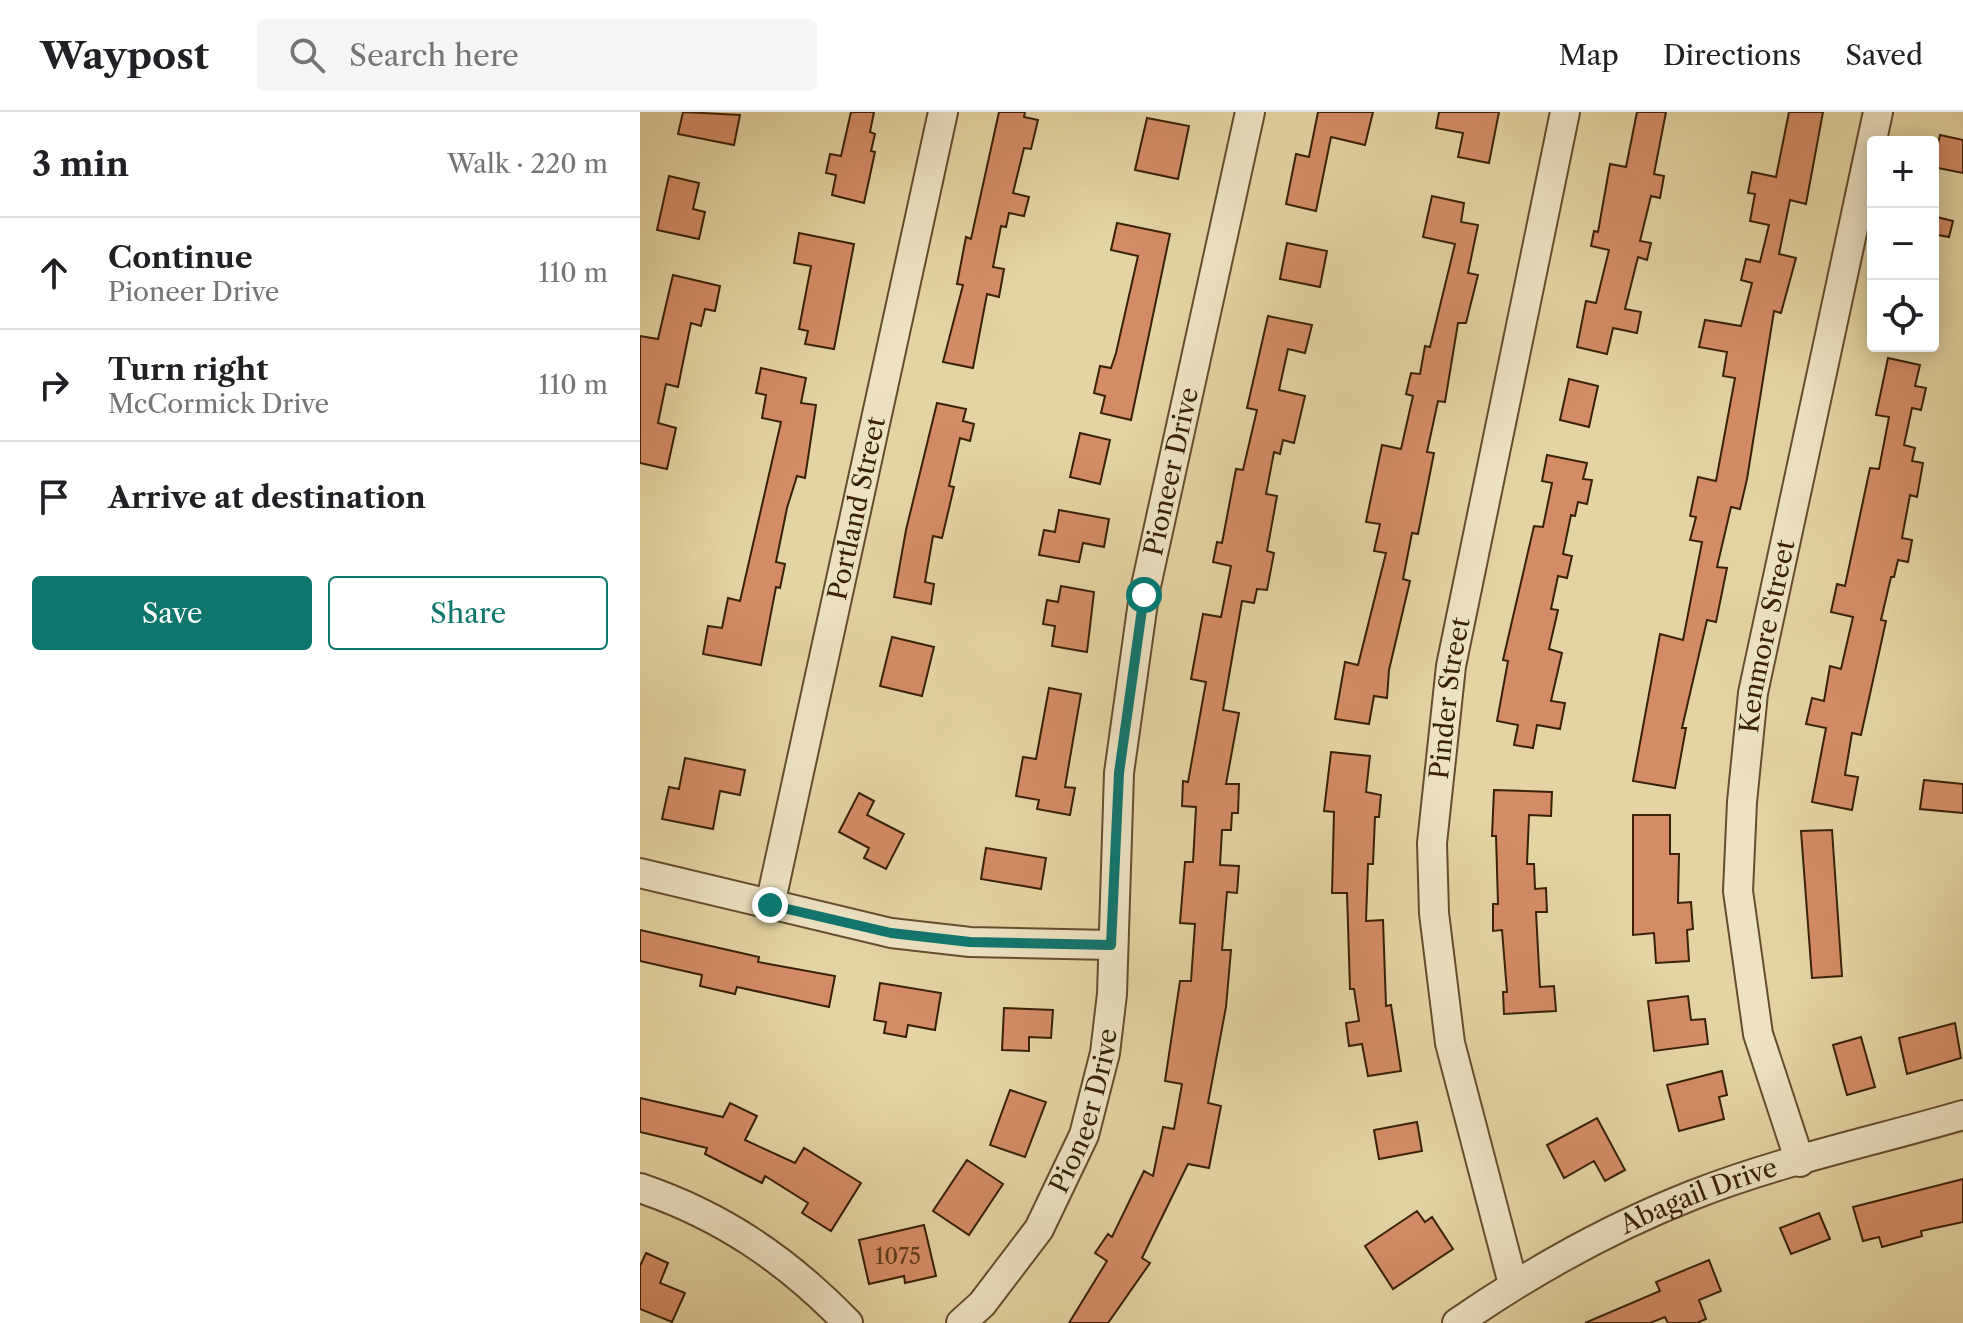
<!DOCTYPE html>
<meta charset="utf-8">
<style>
body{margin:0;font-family:"Libre Caslon Text",serif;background:#f6f6f6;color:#202124}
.controls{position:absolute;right:24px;top:24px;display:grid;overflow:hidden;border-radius:8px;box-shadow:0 4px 20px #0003}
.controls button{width:72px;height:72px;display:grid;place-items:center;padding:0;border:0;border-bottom:2px solid #e0e0e0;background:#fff;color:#202124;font:40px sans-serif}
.stop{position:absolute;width:24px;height:24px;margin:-18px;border:6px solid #0f766e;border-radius:50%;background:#fff}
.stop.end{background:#0f766e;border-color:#fff;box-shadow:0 2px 8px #0008}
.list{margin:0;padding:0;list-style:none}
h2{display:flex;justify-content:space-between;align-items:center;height:104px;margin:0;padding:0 32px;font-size:34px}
h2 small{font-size:26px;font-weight:400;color:#757577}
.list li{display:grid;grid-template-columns:52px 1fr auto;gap:24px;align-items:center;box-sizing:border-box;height:112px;padding:0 32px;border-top:2px solid #e0e0e0}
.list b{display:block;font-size:30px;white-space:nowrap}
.list p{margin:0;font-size:26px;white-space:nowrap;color:#757577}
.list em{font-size:26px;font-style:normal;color:#757577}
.actions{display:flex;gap:16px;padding:24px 32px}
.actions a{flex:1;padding:18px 0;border:2px solid #0f766e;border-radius:8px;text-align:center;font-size:28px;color:#0f766e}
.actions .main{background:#0f766e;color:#fff}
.icon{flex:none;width:44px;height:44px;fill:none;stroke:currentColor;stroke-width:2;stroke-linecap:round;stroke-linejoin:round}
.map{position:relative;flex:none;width:1323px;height:1211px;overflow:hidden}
header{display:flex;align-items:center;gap:48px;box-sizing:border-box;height:112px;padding:0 40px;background:#fff;border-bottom:2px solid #e0e0e0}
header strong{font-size:38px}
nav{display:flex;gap:44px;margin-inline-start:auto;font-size:28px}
.search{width:560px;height:72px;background:#f6f6f6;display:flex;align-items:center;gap:20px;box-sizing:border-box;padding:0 28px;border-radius:8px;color:#757577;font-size:30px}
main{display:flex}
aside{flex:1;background:#fff}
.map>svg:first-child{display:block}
.building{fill:#d48c66;stroke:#392106;stroke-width:2}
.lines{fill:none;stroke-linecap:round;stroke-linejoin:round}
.minor-casing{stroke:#644e2d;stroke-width:32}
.minor{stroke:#ede3c3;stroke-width:28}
.route{stroke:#0f766e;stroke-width:10}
.labels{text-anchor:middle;stroke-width:6;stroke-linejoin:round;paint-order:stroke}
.number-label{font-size:22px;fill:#603c1e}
.street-label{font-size:26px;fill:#392106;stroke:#ede3c3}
</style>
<header>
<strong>Waypost</strong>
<div class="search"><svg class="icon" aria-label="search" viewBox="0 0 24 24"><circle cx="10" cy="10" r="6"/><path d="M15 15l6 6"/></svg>Search here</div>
<nav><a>Map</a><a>Directions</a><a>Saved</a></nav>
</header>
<main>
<aside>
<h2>3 min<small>Walk · 220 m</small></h2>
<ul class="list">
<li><svg class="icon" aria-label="ahead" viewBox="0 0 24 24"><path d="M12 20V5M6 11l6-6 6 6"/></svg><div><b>Continue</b><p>Pioneer Drive</p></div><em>110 m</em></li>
<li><svg class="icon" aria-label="right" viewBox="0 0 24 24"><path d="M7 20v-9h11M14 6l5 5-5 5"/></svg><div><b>Turn right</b><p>McCormick Drive</p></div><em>110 m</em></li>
<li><svg class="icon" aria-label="arrive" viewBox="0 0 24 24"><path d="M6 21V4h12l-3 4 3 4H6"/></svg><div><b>Arrive at destination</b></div></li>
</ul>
<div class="actions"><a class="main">Save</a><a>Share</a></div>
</aside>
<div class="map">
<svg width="1323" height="1211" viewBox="0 0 1323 1211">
<rect width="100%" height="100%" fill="#e4d4a3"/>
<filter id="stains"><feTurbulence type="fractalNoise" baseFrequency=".0025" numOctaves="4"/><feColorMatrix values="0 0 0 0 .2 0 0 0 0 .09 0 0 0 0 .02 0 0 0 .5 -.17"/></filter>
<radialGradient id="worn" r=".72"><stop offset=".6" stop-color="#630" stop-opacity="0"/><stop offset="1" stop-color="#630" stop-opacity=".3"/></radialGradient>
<!-- building -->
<path class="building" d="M43 0 100 3 94 33 38 22Z
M211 0H234L230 20 235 22 231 39 235 40 224 91 192 83 196 63 186 61 190 42 201 44Z
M359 0H385L384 5 398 8 391 37 384 36 373 81 389 85 384 104 369 101 366 115 361 114 353 155 364 157 359 185 347 182 333 256 303 250 323 173 317 172 326 125 331 127Z
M678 0H733L725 33 691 25 676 99 646 92 656 42 669 45Z
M799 0H859L849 51 818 45 823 21 796 16Z
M997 0H1026L1014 62 1024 64 1020 86 1011 84 1000 129 1011 131 1007 148 998 145 985 197 1001 200 997 221 973 216 967 242 937 235 946 189 956 191 969 138 951 134 954 119 958 120 970 52 986 55Z
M1149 0H1183L1166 92 1150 88 1139 142 1156 146 1141 201 1134 199 1107 367 1100 397 1091 395 1077 455 1087 456 1076 510 1067 508 1042 616H1046L1035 676 993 669 1020 522 1043 528 1062 430 1050 428 1056 405 1050 404 1058 365 1076 369 1095 266 1083 264 1087 240 1059 235 1065 208 1101 214 1112 171 1101 168 1106 147 1120 150 1129 113 1110 109 1115 82 1108 81 1112 60 1136 65Z
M507 6 549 14 538 67 495 58Z
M1300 23 1323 28V61L1293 55Z
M29 64 59 71 53 97 65 100 59 127 17 118Z
M792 84 824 91 821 110 838 113 828 161 838 163 826 211H818L805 290 798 289 787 340 794 341 778 422 772 421 763 467 770 469 749 558 747 586 734 584 729 612 695 607 705 550 718 553 746 441 734 439 740 412 726 410 742 333 761 337 773 284 766 282 771 261 780 262 785 234 790 235 815 132 783 125Z
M1293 104 1313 109 1309 125 1293 122Z
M477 111 530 122 491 308 461 301 465 284 454 281 460 254 471 256 476 241 498 144 471 138Z
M159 121 214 132 194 237 165 232 168 219 159 217 171 154 154 151Z
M647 131 687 139 680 175 640 167Z
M33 163 80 174 75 199 65 197 61 214 51 211 38 275 26 272 18 311 36 316 27 357 0 351V224L18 227Z
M628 204 672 213 665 241 648 237 639 278 665 284 654 331 643 328 640 342 634 340 626 382 637 384 627 439 634 441 627 478 617 477 614 491 602 489 583 598 599 601 586 672H599L598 701H592L591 718H582L580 753 599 754 597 781 587 780 582 838H591L586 895 568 991 581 994 569 1056 548 1052 502 1146 510 1151 468 1211H429L467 1149 455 1141 468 1122 472 1125 504 1059 513 1064 523 1015 534 1017 542 972 525 969 540 869H551L555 812 540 811 545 750H553L556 695 542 694 543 669 548 670 566 570 551 567 563 502 581 505 591 454 573 450 577 430 582 431 596 357 603 358 617 298 607 296Z
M1248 246 1280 253 1275 274 1286 276 1281 298 1272 296 1264 333 1275 336 1272 349 1283 351 1277 385 1270 383 1262 426 1272 428 1268 450 1258 448 1254 465H1251L1241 508 1246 509 1221 623 1212 621 1205 663 1218 665 1212 698 1172 690 1186 616 1166 612 1172 586 1184 589 1190 554 1201 557 1213 505 1191 500 1197 472 1205 474 1230 356 1239 357 1249 305 1236 303Z
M121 256 166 266 161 291 176 293 165 366 157 364 147 396 136 450 145 452 140 476 136 475 121 553 63 542 68 514 82 516 88 486 100 489 141 310 122 306 126 283 116 281Z
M929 267 958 274 949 315 920 308Z
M297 291 326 297 323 309 334 312 330 329 320 326 309 374 314 375 302 426 293 424 285 470 294 472 291 492 254 485 266 418Z
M440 321 470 328 460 372 430 365Z
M907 343 947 351 943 367 952 368 947 392 938 390 935 404 931 403 923 442 932 444 927 466 918 464 911 497 918 498 909 537 922 541 911 589 925 591 920 617 897 613 893 636 874 633 878 613 857 609 868 549 863 548 894 414 903 415 912 371 902 369Z
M419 398 469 407 464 435 443 431 439 450 399 443 404 418 415 420Z
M421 474 454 480 447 540 412 534 415 514 403 512 407 488 418 490Z
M252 525 294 535 282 584 240 574Z
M409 576 441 582 425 675 435 676 430 703 397 697 399 688 376 684 383 645 396 647Z
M691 640 730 644 726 680 741 683 739 705H735L733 752H728L726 809 743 808 746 894 751 893 761 959 728 964 722 932 709 934 706 911 719 909 714 877H710L707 781H692L694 700 684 699Z
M45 646 105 658 100 683 80 679 73 717 22 707 29 675 39 677Z
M1284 668 1323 672V701L1280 697Z
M854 678 912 680 911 704 889 703 887 752H894L895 777 906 776 907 800H896L900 875 914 874 916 899 864 902 863 880H867L862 818 853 819V792H858L856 724H852Z
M219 681 234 689 227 703 264 722 246 757 224 746 229 736 199 720Z
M993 703H1030V742H1039L1038 791 1051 790 1053 817 1047 818 1049 849 1016 851 1014 821 993 823Z
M1192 718 1202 864 1172 866 1161 719Z
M346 736 406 746 401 777 341 767Z
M0 818 119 845 118 850 195 864 189 895 97 875 95 882 60 874 62 863 0 849Z
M240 871 301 881 295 918 268 913 266 925 244 921 246 910 234 908Z
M1048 884 1051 908 1065 907 1068 932 1014 939 1008 889Z
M364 896 413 898 411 926 389 925V939L362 938Z
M1315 911 1321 946 1267 962 1259 926Z
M1221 925 1235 975 1207 983 1193 933Z
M1082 959 1087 983 1079 985 1084 1007 1039 1019 1027 973Z
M370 978 406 990 385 1045 350 1033Z
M0 986 83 1005 90 991 117 1004 105 1028 155 1051 164 1036 221 1071 191 1119 162 1101 168 1091 125 1064 122 1071 65 1042 67 1036 0 1020Z
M957 1006 985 1058 965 1069 954 1049 924 1066 907 1033Z
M777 1010 782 1039 739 1047 734 1018Z
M327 1048 363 1072 329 1123 293 1099Z
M1323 1067V1110L1281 1119 1282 1124 1242 1135 1239 1125 1223 1129 1213 1095Z
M777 1099 785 1110 792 1105 813 1137 753 1177 725 1134Z
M1179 1101 1190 1127 1151 1142 1140 1116Z
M284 1113 296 1164 265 1171 264 1164 229 1172 219 1128Z
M6 1141 28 1151 20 1171 45 1181 32 1210 0 1197V1154Z
M1069 1148 1081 1179 1059 1188 1066 1207 1057 1211H1028L1025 1205 1010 1211H945L1020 1179 1016 1170Z"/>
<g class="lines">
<defs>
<g id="minor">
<path d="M0 761 251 821 330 830 471 833"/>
<path id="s1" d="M130 793 303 0"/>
<path id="s2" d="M1160 1050 1118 922 1098 779 1102 690 1113 581 1238 0"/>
<path d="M0 1076C83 1104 148 1149 208 1211"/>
<path id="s3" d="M873 1172 810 931 794 801 792 731 811 554 925 0"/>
<path id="s4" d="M321 1211 342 1192 399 1117 444 1023 465 941 472 882 479 661 504 483 610 0"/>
<path id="s5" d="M817 1211C891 1160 969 1116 1053 1083 1139 1049 1234 1029 1323 1003"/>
</g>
</defs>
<!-- minor casing -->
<use href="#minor" class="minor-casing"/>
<!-- minor -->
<use href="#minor" class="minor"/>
</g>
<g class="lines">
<!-- route -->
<path class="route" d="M130 793 251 821 330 830 471 833 479 661 504 483"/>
</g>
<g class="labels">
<!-- number labels -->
<g class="number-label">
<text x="258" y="1152">1075</text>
</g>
<!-- street labels -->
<g class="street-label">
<text dy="9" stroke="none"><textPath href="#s4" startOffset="898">Pioneer Drive</textPath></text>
<text dy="9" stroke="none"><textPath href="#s1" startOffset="406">Portland Street</textPath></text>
<text dy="9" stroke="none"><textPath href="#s2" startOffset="536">Kenmore Street</textPath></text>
<text dy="9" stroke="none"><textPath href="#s3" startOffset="596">Pinder Street</textPath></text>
<text dy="9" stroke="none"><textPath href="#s4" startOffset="250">Pioneer Drive</textPath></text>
<text dy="9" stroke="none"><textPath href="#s5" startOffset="274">Abagail Drive</textPath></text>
</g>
</g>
<rect width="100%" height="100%" filter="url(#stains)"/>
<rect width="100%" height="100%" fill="url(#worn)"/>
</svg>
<div class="controls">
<button>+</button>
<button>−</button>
<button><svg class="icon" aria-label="locate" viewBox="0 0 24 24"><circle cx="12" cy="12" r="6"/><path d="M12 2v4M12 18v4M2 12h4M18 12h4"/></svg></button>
</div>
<div class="stop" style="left:504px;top:483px"></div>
<div class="stop end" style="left:130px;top:793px"></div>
</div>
</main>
